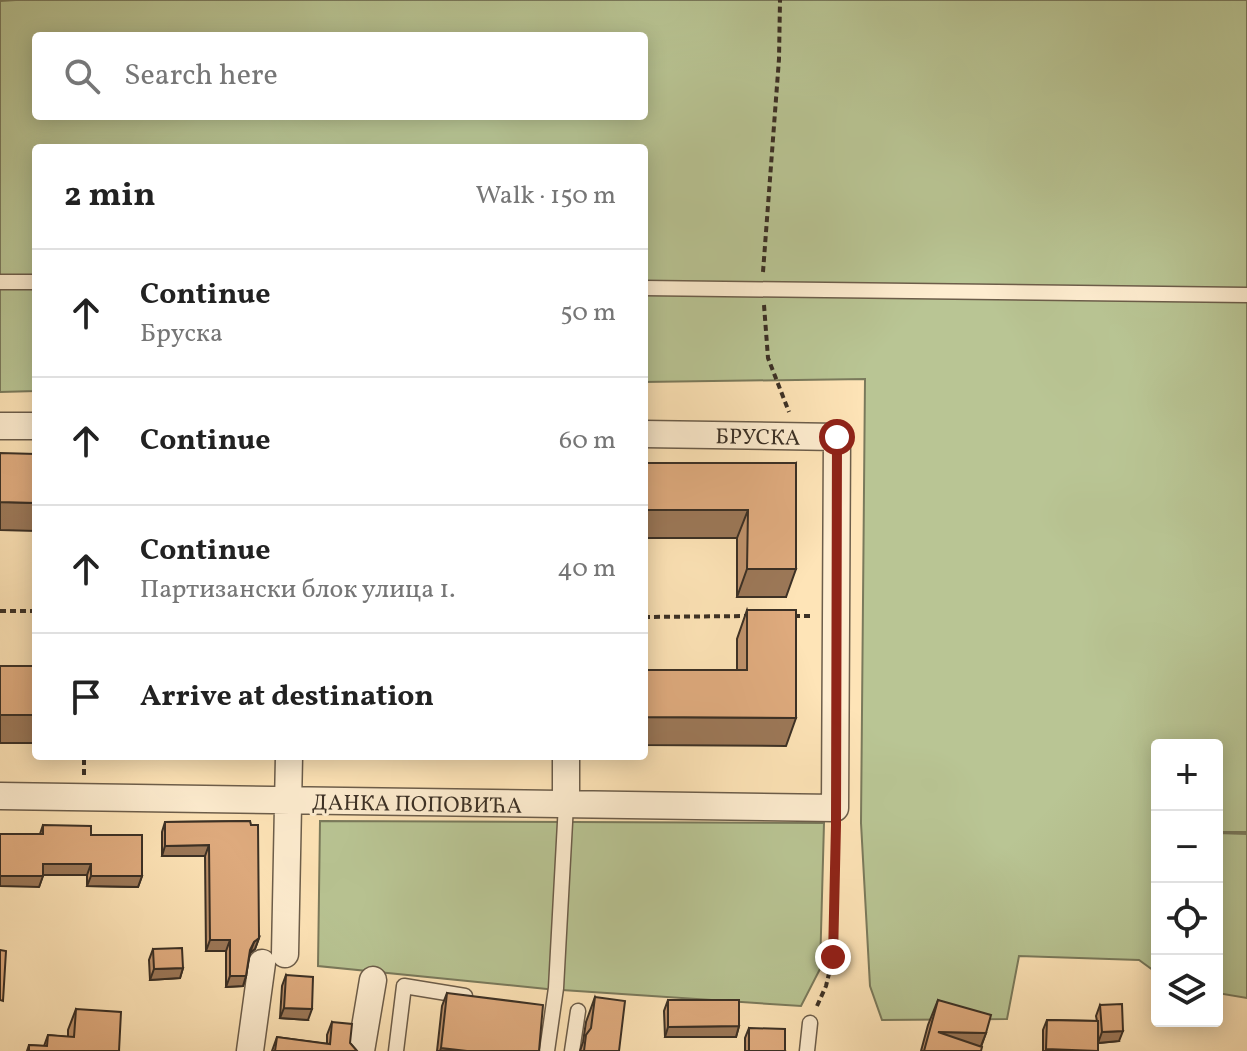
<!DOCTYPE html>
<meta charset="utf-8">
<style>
body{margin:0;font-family:Vollkorn,serif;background:#f6f6f6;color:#222}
.controls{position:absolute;right:24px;bottom:24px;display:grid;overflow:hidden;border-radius:8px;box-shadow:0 4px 20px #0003}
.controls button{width:72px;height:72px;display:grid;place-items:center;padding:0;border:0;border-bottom:2px solid #e0e0e0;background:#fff;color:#222;font:40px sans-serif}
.stop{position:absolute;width:24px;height:24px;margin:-18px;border:6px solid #8f2418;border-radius:50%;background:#fff}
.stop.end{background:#8f2418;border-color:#fff;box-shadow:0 2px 8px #0008}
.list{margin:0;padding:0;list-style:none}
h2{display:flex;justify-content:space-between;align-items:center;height:104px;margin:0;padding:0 32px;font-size:34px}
h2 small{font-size:26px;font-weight:400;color:#767676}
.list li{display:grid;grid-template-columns:52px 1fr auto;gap:24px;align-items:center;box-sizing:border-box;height:128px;padding:0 32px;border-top:2px solid #e0e0e0}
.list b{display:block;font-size:30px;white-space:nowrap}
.list p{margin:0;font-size:26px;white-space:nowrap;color:#767676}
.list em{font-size:26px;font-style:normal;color:#767676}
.icon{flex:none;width:44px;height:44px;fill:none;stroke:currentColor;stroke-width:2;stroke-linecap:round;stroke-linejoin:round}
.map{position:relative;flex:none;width:1247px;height:1051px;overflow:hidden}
.search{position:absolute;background:#fff;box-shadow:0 4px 20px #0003;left:32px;top:32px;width:616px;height:88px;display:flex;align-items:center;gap:20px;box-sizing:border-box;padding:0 28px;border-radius:8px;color:#767676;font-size:30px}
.panel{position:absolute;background:#fff;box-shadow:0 4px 20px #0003;left:32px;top:144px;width:616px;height:616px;border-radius:8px}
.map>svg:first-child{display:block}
.green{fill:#b9c594;stroke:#7a7a5c;stroke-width:2;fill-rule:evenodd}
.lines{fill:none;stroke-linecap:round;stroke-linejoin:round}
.lane-casing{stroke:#6c5d4a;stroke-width:17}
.street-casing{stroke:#6c5d4a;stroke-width:29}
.path{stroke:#3b3025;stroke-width:4;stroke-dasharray:6 4;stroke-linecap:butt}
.lane{stroke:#feedd0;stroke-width:14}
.street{stroke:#feedd0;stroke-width:26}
.wall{fill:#c0936c;stroke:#3b3025;stroke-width:2}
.shaded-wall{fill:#9c7858;stroke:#3b3025;stroke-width:2}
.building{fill:#dfab7e;stroke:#3b3025;stroke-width:2}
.route{stroke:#8f2418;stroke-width:10}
.labels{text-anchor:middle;stroke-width:6;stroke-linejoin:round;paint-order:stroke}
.street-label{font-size:22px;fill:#3b3025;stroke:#feedd0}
</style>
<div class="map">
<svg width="1247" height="1051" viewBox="0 0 1247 1051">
<rect width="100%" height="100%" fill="#fee4b7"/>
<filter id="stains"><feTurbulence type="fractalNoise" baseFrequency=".0025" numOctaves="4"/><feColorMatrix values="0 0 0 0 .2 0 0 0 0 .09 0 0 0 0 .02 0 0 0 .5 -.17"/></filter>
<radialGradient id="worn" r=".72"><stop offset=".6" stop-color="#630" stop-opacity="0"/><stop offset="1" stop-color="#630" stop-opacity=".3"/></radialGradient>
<!-- green -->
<path class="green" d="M16 0H1247V832H1217V745H1157V973L1139 960 1019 956 1007 1019 882 1020 870 986 861 823 865 379 644 382V148H36V391L0 392V1ZM36 36H644V116H36Z
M320 821 824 823 820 969 801 1006 547 989 318 966Z
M1217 833 1247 834V998L1217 993Z"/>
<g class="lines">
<defs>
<path id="lane" d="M0 282H36
M644 288 1247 295
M396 1051 404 986 465 996
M547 1051 556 988 566 804
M572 1051 578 1011
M807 1051 810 1023"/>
<path id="street" d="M0 426H36
M0 796 835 808 837 437 644 434
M566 804V756
M285 954 289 756
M250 1051 262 963
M361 1051 373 980"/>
</defs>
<!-- lane casing -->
<use href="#lane" class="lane-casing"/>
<!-- street casing -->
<use href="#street" class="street-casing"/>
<!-- path -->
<path class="path" d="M763 272 779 59 780 0
M764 305 768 358 789 412
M0 611H36
M794 616H813
M644 617 749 616
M84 775V756
M817 1006 826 986 833 957 836 830"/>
<!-- lane -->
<use href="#lane" class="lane"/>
<!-- street -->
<use href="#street" class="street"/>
</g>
<!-- wall -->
<path class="wall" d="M796 463 786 597H737V538H644Z
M747 610 786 746 737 670V639Z
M250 821 259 938 255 949 250 953 246 976 243 986 226 987V951H206L205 856H162V832L165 822Z
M43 825 91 835 142 876 138 887 87 886V875H43L39 887 40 834Z
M153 949 183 968 180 978 150 980 149 960Z
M286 975 308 1020 280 1018 282 986Z
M447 993 539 1051H437L442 1006Z
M595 997 619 1051H580L583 1042 586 1022Z
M668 1000 739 1026 736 1037H665L664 1011Z
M938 1000 986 1033 981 1047V1051H921L928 1025Z
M1100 1005 1119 1041 1098 1043V1051H1043V1030L1047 1020 1097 1021 1096 1016Z
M76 1009 119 1051H27L29 1045 44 1046 48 1035 68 1037V1030Z
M332 1022 357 1051H272L277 1037 327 1044V1035Z
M749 1028 785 1051H745V1038Z"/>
<!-- shaded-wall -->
<path class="shaded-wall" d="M0 502 36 503V531L0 530Z
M644 510H748L737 538H644Z
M747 569H796L786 597H737Z
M0 715H36V743H0Z
M644 717 796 718 786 746 644 745Z
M209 845 205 856H162L165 846Z
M43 864H91L87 875H39Z
M0 876H43L39 887 0 886Z
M91 876H142L138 887 87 886Z
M259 938 255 949 250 953 254 942Z
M210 940H230L226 951H206Z
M183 968 180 978 150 980 154 969Z
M230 976H246L243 986 226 987Z
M284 1008 312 1009 308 1020 280 1018Z
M739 1026 736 1037H665L668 1027Z
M1123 1031 1119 1041 1098 1043 1102 1032Z
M938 1032 986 1033 979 1051Z
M441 1048 467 1051H440Z
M1046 1049H1074L1073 1051H1046Z"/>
<!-- building -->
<path class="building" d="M0 453 36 454V503L0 502Z
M644 463H796V569H747L748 510H644Z
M747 610H796V718L644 717V670H747Z
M0 666H36V715H0Z
M250 821 251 825H258L259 938 254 942 250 950 246 976H230V940H210L209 845 165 846V822Z
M43 825 91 826V835H142V876H91V864H43V876H0V834H43Z
M182 948 183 968 154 969 153 949Z
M0 950 6 951 3 1001 0 1000Z
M286 975 313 977 312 1009 284 1008Z
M447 993 543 1005 539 1051H467L441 1048Z
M595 997 625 1001 619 1051H584L586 1035 591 1028Z
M668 1000H739V1026L668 1027Z
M938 1000 991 1015 986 1033 938 1032 982 1047 981 1051H924Z
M1122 1004 1123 1031 1102 1032 1100 1005Z
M76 1009 121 1012 119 1051H29V1045L47 1046 48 1035 74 1037Z
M1047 1020 1098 1021V1051L1046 1049Z
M332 1022 352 1024 350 1043 357 1051H275L277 1037 330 1044Z
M749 1028 785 1029V1051H749Z"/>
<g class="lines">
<!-- route -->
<path class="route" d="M833 957 836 825 837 437"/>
</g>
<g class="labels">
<!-- street labels -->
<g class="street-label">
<text transform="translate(758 436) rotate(1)" y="8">БРУСКА</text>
<text transform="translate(417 803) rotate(1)" y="8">ДАНКА ПОПОВИЋА</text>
</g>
</g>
<rect width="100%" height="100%" filter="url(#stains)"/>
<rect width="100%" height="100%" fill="url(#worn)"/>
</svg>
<div class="controls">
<button>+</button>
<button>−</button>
<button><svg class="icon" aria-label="locate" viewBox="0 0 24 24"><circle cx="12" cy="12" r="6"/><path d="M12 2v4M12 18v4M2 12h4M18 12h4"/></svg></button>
<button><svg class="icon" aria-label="layers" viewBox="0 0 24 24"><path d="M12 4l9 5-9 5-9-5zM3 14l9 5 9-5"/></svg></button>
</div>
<div class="stop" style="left:837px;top:437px"></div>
<div class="stop end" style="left:833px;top:957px"></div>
<div class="search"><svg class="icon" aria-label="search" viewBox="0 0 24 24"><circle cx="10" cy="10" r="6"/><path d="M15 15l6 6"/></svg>Search here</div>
<section class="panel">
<h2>2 min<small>Walk · 150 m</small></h2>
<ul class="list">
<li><svg class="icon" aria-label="ahead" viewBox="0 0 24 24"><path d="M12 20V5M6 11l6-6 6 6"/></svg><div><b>Continue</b><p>Бруска</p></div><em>50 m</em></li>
<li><svg class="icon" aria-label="ahead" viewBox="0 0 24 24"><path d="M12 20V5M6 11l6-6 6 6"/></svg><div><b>Continue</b></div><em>60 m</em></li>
<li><svg class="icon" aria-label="ahead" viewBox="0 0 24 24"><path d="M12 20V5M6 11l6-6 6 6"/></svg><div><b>Continue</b><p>Партизански блок улица 1.</p></div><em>40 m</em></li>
<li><svg class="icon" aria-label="arrive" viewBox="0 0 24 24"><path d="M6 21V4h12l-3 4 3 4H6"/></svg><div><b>Arrive at destination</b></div></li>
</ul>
</section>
</div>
